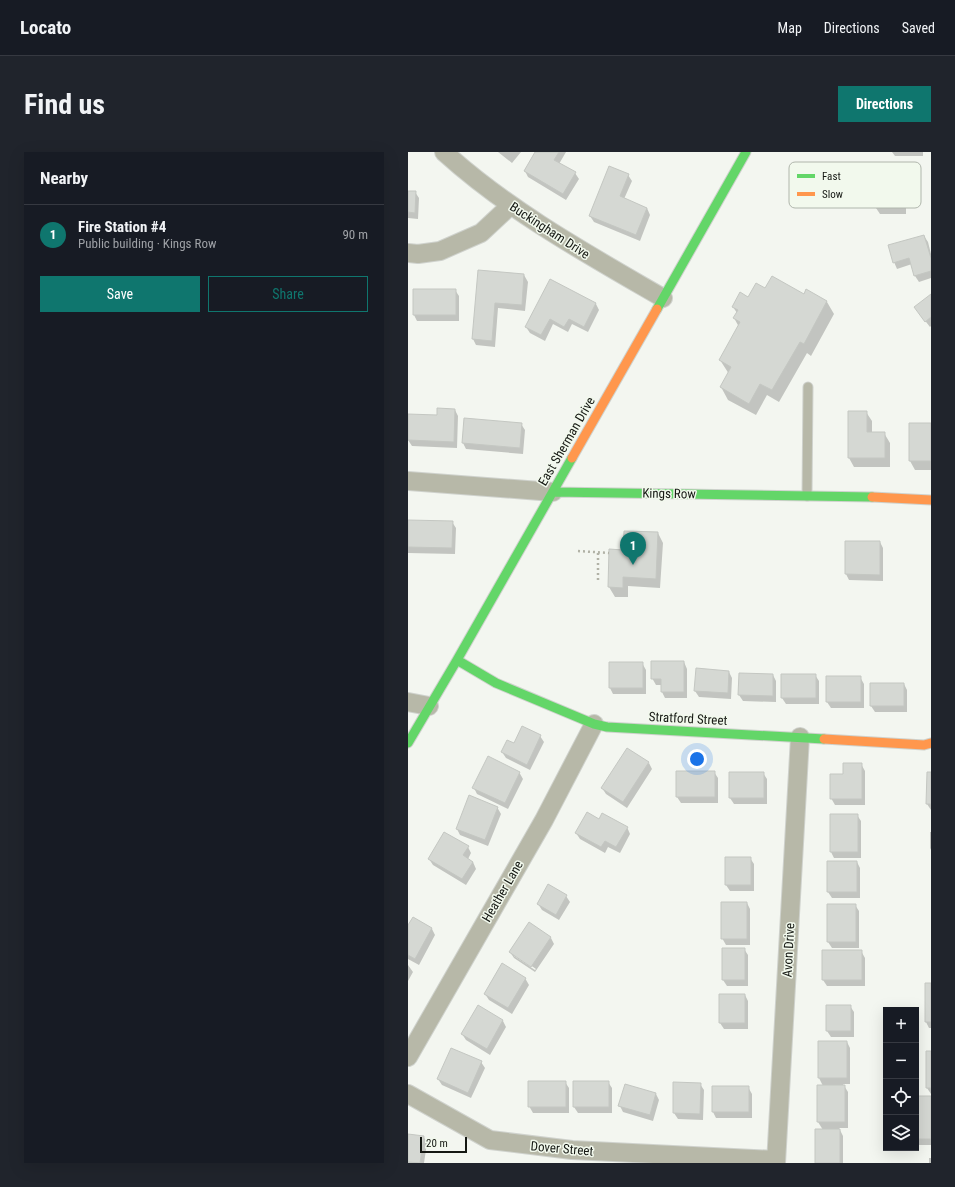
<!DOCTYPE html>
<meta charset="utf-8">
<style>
body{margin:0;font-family:"Roboto Condensed",sans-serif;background:#20242c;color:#f1f3f6}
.controls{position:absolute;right:12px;bottom:12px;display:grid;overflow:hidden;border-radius:0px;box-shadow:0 4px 16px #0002}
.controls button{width:36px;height:36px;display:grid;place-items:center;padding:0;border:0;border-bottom:1px solid #363941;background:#171b24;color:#f1f3f6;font:20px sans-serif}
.scale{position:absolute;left:12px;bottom:10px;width:47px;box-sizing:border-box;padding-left:4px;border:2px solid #151813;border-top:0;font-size:11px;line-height:14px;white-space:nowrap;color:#151813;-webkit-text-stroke:3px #f2f9ed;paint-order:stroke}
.you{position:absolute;left:289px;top:607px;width:14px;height:14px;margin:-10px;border:3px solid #fff;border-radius:50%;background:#1a73e8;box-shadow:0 0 0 6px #1a73e833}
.badge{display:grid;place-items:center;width:26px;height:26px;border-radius:50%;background:#0f766e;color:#fff;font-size:13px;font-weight:700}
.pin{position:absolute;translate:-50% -33px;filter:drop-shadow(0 1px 2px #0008)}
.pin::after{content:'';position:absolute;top:21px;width:14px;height:12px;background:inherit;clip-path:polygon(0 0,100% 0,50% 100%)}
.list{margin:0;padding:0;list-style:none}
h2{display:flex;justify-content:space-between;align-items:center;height:52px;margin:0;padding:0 16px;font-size:17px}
h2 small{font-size:13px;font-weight:400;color:#9ea1a6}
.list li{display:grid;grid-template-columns:26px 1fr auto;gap:12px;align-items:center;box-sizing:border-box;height:60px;padding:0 16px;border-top:1px solid #363941}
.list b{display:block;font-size:15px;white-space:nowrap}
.list p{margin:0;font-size:13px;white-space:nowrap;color:#9ea1a6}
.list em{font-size:13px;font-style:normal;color:#9ea1a6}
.actions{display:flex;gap:8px;padding:12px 16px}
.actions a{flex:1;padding:9px 0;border:1px solid #0f766e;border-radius:0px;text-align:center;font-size:14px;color:#0f766e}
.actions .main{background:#0f766e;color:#fff}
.icon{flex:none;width:22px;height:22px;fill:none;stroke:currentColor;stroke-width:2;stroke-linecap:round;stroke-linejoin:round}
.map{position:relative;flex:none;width:523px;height:1011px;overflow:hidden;border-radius:0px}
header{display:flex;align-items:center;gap:24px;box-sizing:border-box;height:56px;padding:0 20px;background:#171b24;border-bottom:1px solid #363941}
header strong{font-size:19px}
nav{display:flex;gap:22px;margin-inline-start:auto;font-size:14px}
.intro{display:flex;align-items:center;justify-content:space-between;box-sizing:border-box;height:96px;padding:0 24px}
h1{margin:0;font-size:28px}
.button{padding:10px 18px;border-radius:0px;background:#0f766e;color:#fff;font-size:14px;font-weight:700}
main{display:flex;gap:24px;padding:0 24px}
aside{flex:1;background:#171b24;border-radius:0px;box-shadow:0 4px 16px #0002}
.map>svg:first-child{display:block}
.shadow{fill:#0003;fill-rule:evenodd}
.building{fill:#d5d8d3;stroke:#c4c7c2}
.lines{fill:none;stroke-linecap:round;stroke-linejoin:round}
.lane-casing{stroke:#cfd2cd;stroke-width:11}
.street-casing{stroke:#cfd2cd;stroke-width:20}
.fast-casing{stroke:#cfd2cd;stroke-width:11}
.slow-casing{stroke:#cfd2cd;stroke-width:11}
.path{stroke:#b1b2a6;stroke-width:2.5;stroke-dasharray:2 3;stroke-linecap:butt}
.lane{stroke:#b7b8a8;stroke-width:9}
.street{stroke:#b7b8a8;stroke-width:18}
.fast{stroke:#63d668;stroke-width:9}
.slow{stroke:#ff974d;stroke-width:9}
.labels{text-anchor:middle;stroke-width:3;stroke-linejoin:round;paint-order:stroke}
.street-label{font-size:13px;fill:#151813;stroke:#f2f9ed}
.key{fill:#f2f9ed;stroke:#b0b6ac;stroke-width:1}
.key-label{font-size:11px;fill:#151813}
</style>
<header>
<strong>Locato</strong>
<nav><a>Map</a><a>Directions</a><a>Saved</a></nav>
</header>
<div class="intro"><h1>Find us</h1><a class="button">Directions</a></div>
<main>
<aside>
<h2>Nearby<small></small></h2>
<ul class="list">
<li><span class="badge">1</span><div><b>Fire Station #4</b><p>Public building · Kings Row</p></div><em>90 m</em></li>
</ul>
<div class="actions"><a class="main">Save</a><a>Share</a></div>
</aside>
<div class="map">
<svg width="523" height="1011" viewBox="0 0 523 1011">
<rect width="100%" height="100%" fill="#f3f6f0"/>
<!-- shadow -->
<path class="shadow" d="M90 0H113L104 11Z
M128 0H158L151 12 167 21 171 27 158 48 120 25 117 19Z
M484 0H515V4H487Z
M468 21H509L513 28V48H498V62H472L468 56Z
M220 23 224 29 216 47 239 56 242 63 232 89 186 70 182 64Z
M0 40H7L11 46 10 67 0 66Z
M516 84 520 90 523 102V126L511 130 507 124 504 112 489 117 486 110Z
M71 119 116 123 120 130 117 159 90 156 87 195 68 193 65 187Z
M142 129 188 152 191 158 180 180 164 172 160 180 145 172 137 189 122 181 118 175Z
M358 137 396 143 398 139 419 150 426 162 403 204 399 201 371 250 359 243 348 263 320 248 313 235 321 222 312 208 331 175 326 166 329 161 325 155Z
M6 138H47L51 144V169H9L6 163Z
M523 143V174L522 175 511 161Z
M47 258 50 264 49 296 4 294 0 288 30 264Z
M458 260 464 269V281H476L482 291V315H446L441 306Z
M57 267 113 272 117 278 115 302 58 297 55 291Z
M523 272V318H507L502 309Z
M0 369 44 370 48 376 47 402 0 401Z
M250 381 255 391 252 436 220 434V445H207L201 435 202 398 216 399Z
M472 390 475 396V429L441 428 438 422Z
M276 510 279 517V546H257L254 540V533H248L244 526Z
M202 511H234L238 518V542H205L202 536Z
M321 520 324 526 323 547 291 545 287 539Z
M365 523 368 529V550L335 549 331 543Z
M407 523 411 529V552H378L374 546Z
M452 525 456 532V556H423L419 550Z
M496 532 499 538V560H467L463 554Z
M132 584 136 590 122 618 98 606 94 600 106 592Z
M241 611 244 617 219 656 198 642 194 636Z
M453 612 457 619V653H427L423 646 436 623Z
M111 620 115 627 100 657 69 642 66 636Z
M306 620 310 626V651H273L269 645Z
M355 621 359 627V652H326L322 646Z
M523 621V658L519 652Z
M89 655 93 662 80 694 52 683 49 677Z
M449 663 453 669V706H426L423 700Z
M192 668 219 675 222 682 212 701 200 695 197 701 172 687 168 681Z
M522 680H523V698L522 696Z
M60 695 63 701 60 707 65 710 68 717 58 733 25 713 21 707Z
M318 706H342L346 712V739H322L318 733Z
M449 710 452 716V746H424L420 740Z
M158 744 162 750 151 768 134 758 130 752Z
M339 751 342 757V793H318L314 786Z
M447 753 451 759V796H424L420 790Z
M0 775 24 777 27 783 11 813 0 807Z
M143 786 146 792 127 820 106 806 102 800ZM106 802 128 817 127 818 106 804Z
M336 797 340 803V834H319L315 828Z
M453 799 457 806V834H419L415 828Z
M0 813 5 820 0 829Z
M117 826 121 833 104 862 81 848 77 842Z
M518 832H523V876H521L518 870Z
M337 843 340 849V877H316L312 871Z
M442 854 446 860V885H423L419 879Z
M70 855 95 869 98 875 82 903 58 888 54 882Z
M439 890 442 896V932H435L440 940V976H431L435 984V1011H408L415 978 410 970 415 934 411 926Z
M523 900V942L519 936Z
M73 910 77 916 63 946 34 933 30 927Z
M157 930 161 936V961H125L121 954Z
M200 930 204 936V961H170L166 955Z
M266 931 292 932 296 938 295 968 270 967 266 961Z
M340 935 344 942V966H308L305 960Z
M248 942 251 948 245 969 215 960 212 954Z
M508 945H523V993H510L508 990Z
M0 983 16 985 19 991 16 1011H0Z
M521 1006H523V1011H521Z"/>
<!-- building -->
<path class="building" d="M127 0H151L146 8 168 20 155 42 116 19Z
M201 14 221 22 212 44 239 56 228 83 181 64Z
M0 39H8L7 61 0 60Z
M516 83 523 106V119L506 124 501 106 485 111 480 93Z
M70 118 116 122 114 153 87 151 84 189 64 187Z
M364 124 396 142 398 137 419 149 396 192 392 190 364 238 352 232 341 252 312 235 323 215 311 208 332 170 325 166 330 158 324 155 332 140 340 145 348 131 357 136Z
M142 127 188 151 176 175 161 167 156 175 142 167 133 183 117 175Z
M5 137H48V163H5Z
M523 142V165L517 170 506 155Z
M29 256 47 257 46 290 0 288V262L29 263Z
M440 259H459V280H477V306H440Z
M56 266 114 271 112 296 54 291Z
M501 271H523V309H501Z
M0 368 45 369 44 396 0 395Z
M216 379 250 380 248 427 215 425V436L200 435 201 397 215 398Z
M437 389H472V423L437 422Z
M243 509H276V540H253V527H243Z
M201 510H235V536H201Z
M288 516 321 519 320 541 286 539Z
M331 521 365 522V544L330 543Z
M373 522H408V546H373Z
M418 524H453V550H418Z
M462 531H496V554H462Z
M114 574 133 583 119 613 93 600 99 588 106 591Z
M219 596 241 610 215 650 193 636Z
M80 604 112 620 97 651 64 636Z
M435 611H454V647H422V622H435Z
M268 619H307V645H268Z
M321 620H356V646H321Z
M519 620H523V652H518Z
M61 643 90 655 77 688 48 677Z
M179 660 191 667 194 661 220 675 208 695 197 689 193 695 167 681Z
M422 662H450V700H422Z
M36 680 61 694 55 703 65 710 54 727 20 707Z
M317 705H343V733H317Z
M419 709H449V740H419Z
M140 732 159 743 148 763 129 752Z
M313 750H339V787H313Z
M419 752H448V790H419Z
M5 765 24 776 7 807 0 803V773Z
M121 770 143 785 123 815 101 800Z
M314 796H337V828H314Z
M414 798H454V828H414Z
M94 811 118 826 100 856 76 842Z
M517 831H523V870H517Z
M311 842H337V871H311Z
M70 853 95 868 79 897 53 882Z
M418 853H443V879H418Z
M410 889H439V926H410Z
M43 896 74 909 60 941 29 927Z
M518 899H523V936H518Z
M120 929H158V955H120Z
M165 929H201V955H165Z
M265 930 293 931 292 962 265 961Z
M217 932 248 941 242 963 210 954Z
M409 933H437V970H409Z
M304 934H341V960H304Z
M508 944H523V987H508Z
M407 977H432V1011H407Z
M0 982 16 984 12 1011 0 1010Z"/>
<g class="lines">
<defs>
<path id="lane" d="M399 344 400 235"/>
<path id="street" d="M36 0C101 59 179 102 255 146
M0 101 10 102 32 99 73 81 103 53
M0 329 145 340
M0 550 21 554
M0 905 136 668 186 572
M0 942 82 988 164 998 368 1008
M368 1011 392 585"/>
<path id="fast" d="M249 157 338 0
M145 340 464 345
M49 508 88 531 186 572 199 575 416 587
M0 591 49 508 164 306"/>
<path id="slow" d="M164 306 249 157
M464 345 523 348
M416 587 516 593 523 591"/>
</defs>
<!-- lane casing -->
<use href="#lane" class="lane-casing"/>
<!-- street casing -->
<use href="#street" class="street-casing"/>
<!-- fast casing -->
<use href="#fast" class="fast-casing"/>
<!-- slow casing -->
<use href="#slow" class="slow-casing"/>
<!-- path -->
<path class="path" d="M170 399 201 401
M190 428V400"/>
<!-- lane -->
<use href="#lane" class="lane"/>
<!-- street -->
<use href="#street" class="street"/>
<!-- fast -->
<use href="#fast" class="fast"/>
<!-- slow -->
<use href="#slow" class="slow"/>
</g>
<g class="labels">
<!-- street labels -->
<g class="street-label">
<text transform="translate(142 78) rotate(33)" y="5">Buckingham Drive</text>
<text transform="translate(158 289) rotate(-60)" y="5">East Sherman Drive</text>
<text transform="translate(261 341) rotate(1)" y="5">Kings Row</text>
<text transform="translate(280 566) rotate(3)" y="5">Stratford Street</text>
<text transform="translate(94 739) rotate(-60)" y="5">Heather Lane</text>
<text transform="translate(380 798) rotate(-87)" y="5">Avon Drive</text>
<text transform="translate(154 996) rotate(5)" y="5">Dover Street</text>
</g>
</g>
<!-- legend -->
<rect x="381" y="10" width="132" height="46" rx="6" class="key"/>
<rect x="389" y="22" width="18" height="4" fill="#63d668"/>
<rect x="389" y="40" width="18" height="4" fill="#ff974d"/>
<g class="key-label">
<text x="414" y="28">Fast</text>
<text x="414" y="46">Slow</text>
</g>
</svg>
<div class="controls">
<button>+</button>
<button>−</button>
<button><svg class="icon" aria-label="locate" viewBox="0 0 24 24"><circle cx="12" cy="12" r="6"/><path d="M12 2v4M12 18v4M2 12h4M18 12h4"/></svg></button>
<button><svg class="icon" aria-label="layers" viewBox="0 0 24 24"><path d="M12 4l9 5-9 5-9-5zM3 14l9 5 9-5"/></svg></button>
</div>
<div class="scale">20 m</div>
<div class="you"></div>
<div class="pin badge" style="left:225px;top:413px">1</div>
</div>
</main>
